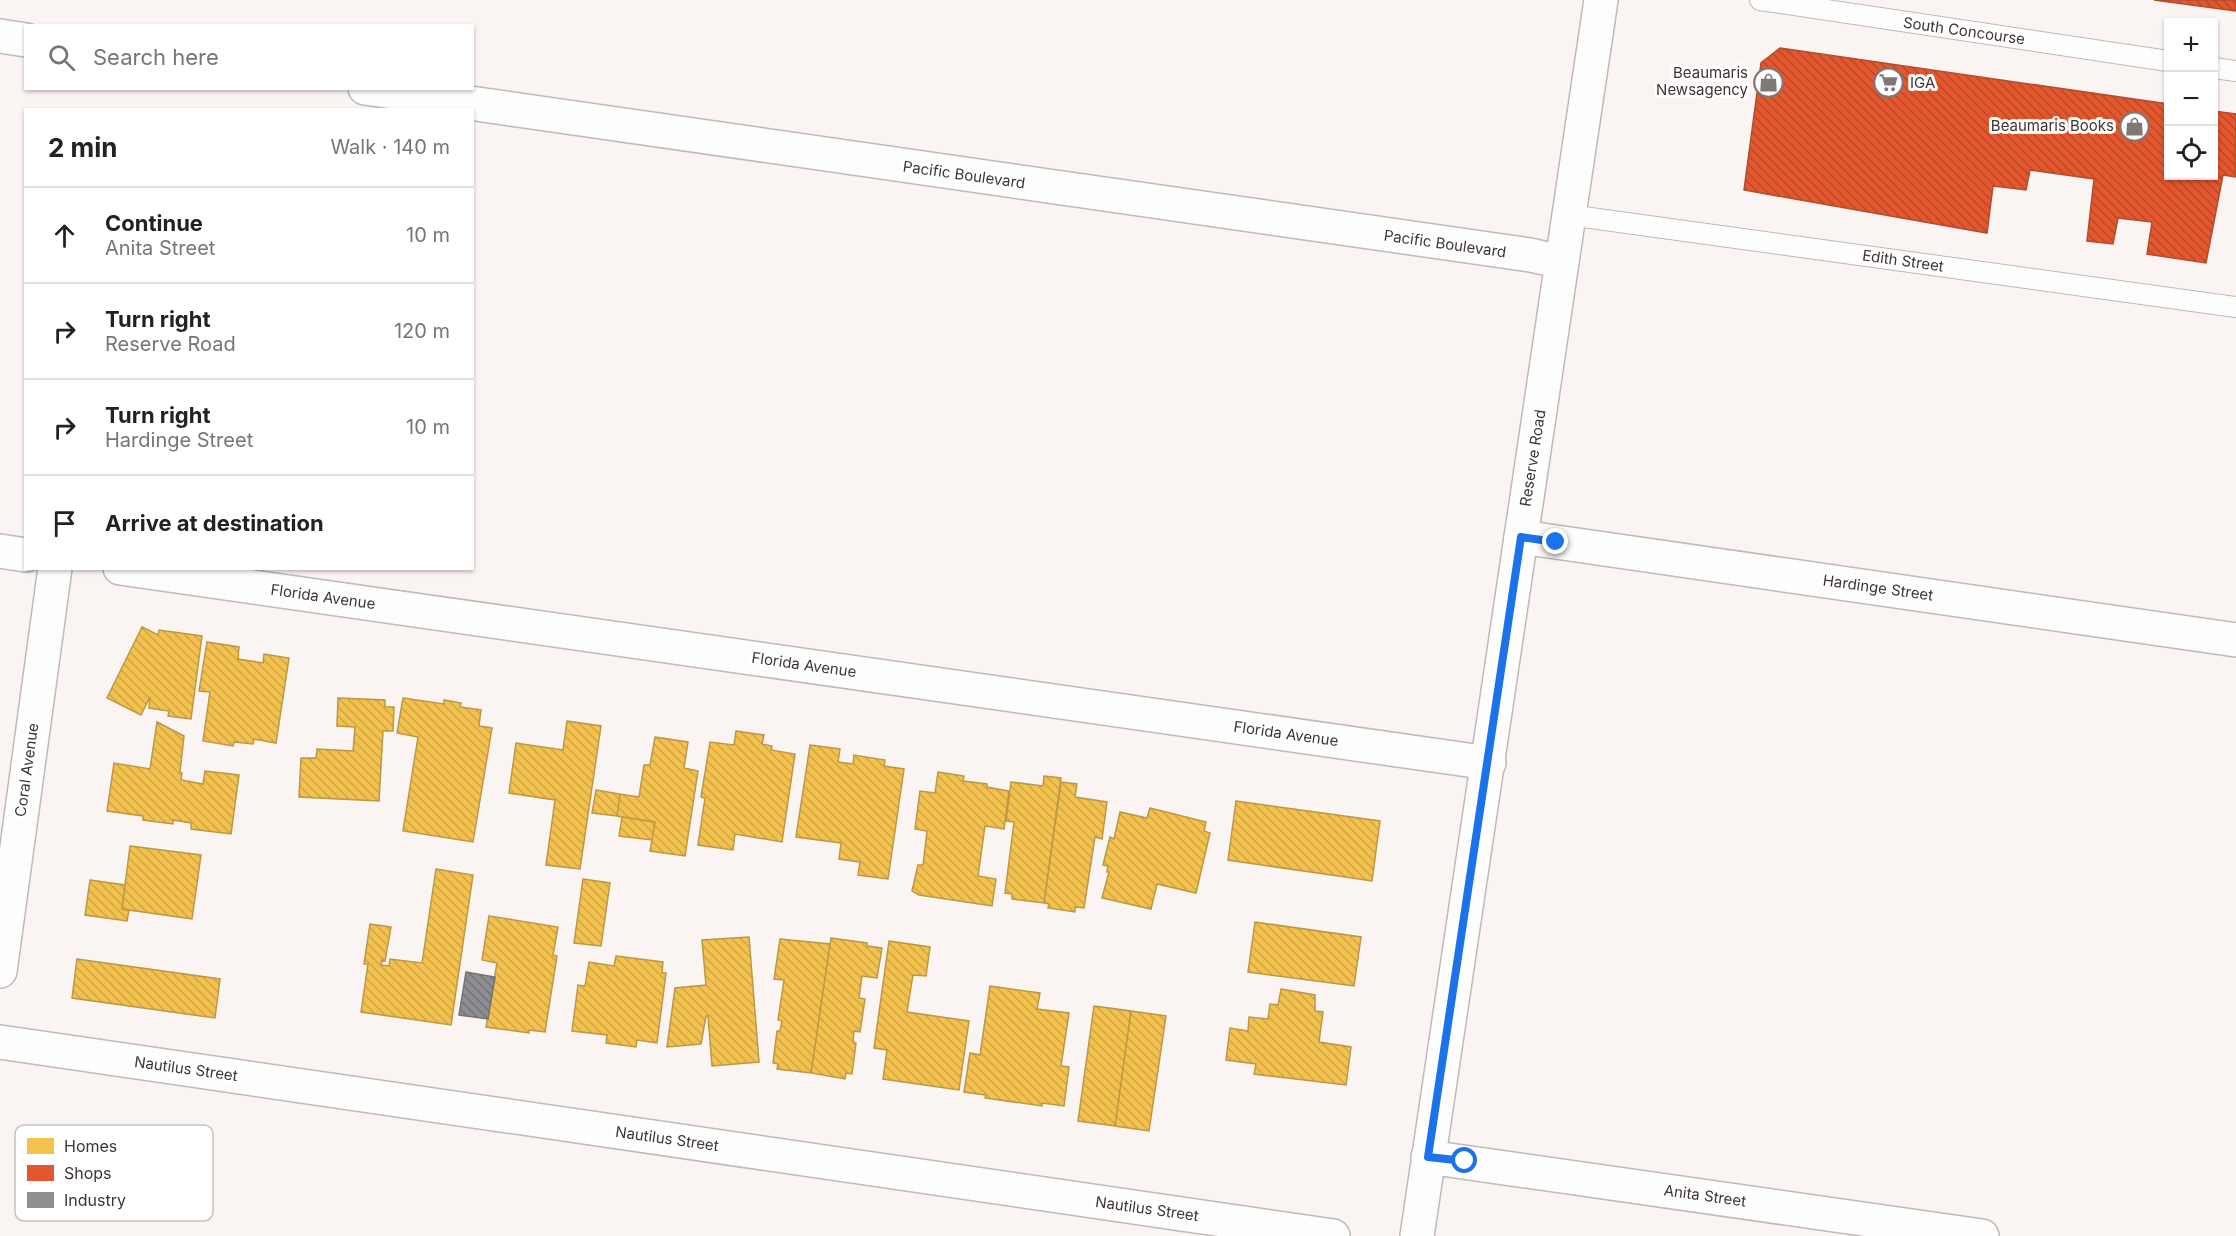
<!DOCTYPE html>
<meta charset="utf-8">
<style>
body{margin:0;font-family:Inter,sans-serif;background:#f2f2f2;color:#222}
.controls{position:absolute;right:18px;top:18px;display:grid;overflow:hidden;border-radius:0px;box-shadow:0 2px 4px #0004}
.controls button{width:54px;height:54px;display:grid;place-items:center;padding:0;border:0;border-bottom:2px solid #e0e0e0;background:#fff;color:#222;font:30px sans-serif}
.stop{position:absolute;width:18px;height:18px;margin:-14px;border:4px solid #1a73e8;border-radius:50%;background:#fff}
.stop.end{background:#1a73e8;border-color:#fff;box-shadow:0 2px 6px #0008}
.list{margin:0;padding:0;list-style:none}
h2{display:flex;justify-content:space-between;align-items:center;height:78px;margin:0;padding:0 24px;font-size:26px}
h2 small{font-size:20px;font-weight:400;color:#767676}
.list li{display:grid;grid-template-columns:39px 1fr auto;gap:18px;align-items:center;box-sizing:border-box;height:96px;padding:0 24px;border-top:2px solid #e0e0e0}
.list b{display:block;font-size:22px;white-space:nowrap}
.list p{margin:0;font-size:20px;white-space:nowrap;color:#767676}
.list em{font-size:20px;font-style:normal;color:#767676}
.icon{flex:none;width:33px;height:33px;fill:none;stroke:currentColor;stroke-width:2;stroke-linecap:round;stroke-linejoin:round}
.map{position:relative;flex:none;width:2236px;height:1236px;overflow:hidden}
.search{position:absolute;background:#fff;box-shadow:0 2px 4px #0004;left:24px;top:24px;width:450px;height:66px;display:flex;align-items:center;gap:15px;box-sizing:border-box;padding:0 21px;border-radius:0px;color:#767676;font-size:22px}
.panel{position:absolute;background:#fff;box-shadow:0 2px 4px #0004;left:24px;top:108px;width:450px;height:462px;border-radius:0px}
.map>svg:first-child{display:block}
.homes{fill:url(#homes-back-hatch);stroke:#bc9746;stroke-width:1.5}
.shops{fill:url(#shops-back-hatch);stroke:#b24d2f;stroke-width:1.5}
.industry{fill:url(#industry-back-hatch);stroke:#757375;stroke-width:1.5}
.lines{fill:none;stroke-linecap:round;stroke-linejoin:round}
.service-casing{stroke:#c0b9b6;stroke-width:22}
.minor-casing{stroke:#c0b9b6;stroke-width:36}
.tertiary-casing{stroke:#c0b9b6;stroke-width:36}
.service{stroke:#fefdfd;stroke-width:20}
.minor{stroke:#fefdfd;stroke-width:33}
.tertiary{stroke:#fefdfd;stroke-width:33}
.route{stroke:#1a73e8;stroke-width:8}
.labels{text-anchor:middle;stroke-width:6;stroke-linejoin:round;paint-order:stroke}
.street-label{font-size:15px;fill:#3e3532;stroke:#fff}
.poi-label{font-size:15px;fill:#3e3532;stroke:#fff;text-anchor:end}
.key{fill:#fff;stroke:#c5c2c2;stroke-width:1.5}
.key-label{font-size:16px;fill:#3e3532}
</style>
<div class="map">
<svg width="2236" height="1236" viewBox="0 0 2236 1236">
<defs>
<pattern id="homes-back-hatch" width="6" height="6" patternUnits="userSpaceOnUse" patternTransform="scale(1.5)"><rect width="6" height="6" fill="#f2c14e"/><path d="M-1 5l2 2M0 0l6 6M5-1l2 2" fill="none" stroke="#d1a645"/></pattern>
<pattern id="shops-back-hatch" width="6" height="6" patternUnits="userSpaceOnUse" patternTransform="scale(1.5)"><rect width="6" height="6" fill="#e4572e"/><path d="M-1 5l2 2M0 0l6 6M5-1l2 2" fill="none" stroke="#ba4928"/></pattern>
<pattern id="industry-back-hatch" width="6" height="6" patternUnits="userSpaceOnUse" patternTransform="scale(1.5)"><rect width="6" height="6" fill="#8d8d92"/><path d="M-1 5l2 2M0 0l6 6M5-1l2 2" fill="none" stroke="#757478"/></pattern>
</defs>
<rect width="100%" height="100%" fill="#faf4f2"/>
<!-- homes -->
<path class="homes" d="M142 627 158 635 159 630 202 636 191 719 168 716 169 711 149 708 150 697 141 715 107 698Z
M207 642 239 647 238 659 263 663 264 654 289 658 276 743 254 739 253 744 234 742 233 746 203 741 210 692 199 691Z
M338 698 385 700V707H394L393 731H383L379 801 299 797 301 758H316L317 749 353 751 355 727 337 726Z
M403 698 444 704V700L461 703 460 707 481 710 479 726 492 728 473 842 403 831 418 737 397 733Z
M567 721 601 726 580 869 546 865 555 800 509 793 516 743 563 750Z
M157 722 184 736 180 772 182 773 181 780 203 784 205 771 239 775 231 834 191 829V823L173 820V824L143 820V816L107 811 114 763 150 769Z
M736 731 764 735 762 744 772 746 771 750 795 754 782 842 735 834 733 850 698 845 705 798 701 797 710 742 734 745Z
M655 737 688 742 684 768 698 771 685 856 650 851 655 822 617 816 620 794 639 797 644 765H650Z
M810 745 840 749 838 762 853 764 854 755 885 760 884 766 904 769 888 879 858 875 860 862 839 859 841 843 796 837Z
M938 772 964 776 963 781 987 784V787L1009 791 1004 829 985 826 978 876 996 879 992 906 919 895 912 891 918 865H923L927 831 915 829 920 791 935 793Z
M1044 776 1061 778 1044 903 1012 899V894L1005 893 1014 822 1006 821 1011 782 1043 786Z
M1061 782 1077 784 1075 797 1107 802 1102 839 1095 837 1084 908 1075 907V912L1048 908 1049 904 1044 903Z
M596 790 620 794 617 816 592 813Z
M1236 801 1380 821 1372 881 1228 860Z
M1150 808 1206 822 1204 831 1210 833 1196 893 1157 884 1151 909 1102 898 1109 872H1107L1108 866 1103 865 1110 837 1114 839 1120 812 1147 818Z
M622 817 655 822 652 840 619 836Z
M130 846 201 855 192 919 122 909Z
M436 869 473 875 451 1025 361 1012 368 964H364L370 924 391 927 385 961 382 960 381 965 389 966 390 959 422 963Z
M583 879 610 883 601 946 574 943Z
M90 880 125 885 122 909 129 910 127 921 85 915Z
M489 916 558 927 553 955 557 956 545 1032 529 1030V1033L486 1027 497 963 482 960Z
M1255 922 1361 937 1354 986 1248 972Z
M749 937 759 1062 712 1066 708 1016H706L701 1044 667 1047 675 988 706 985 702 940Z
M831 938 867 943V946L882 948 877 978 862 976 859 998 865 999 860 1032 854 1031 853 1042 856 1043 852 1074 846 1073 845 1079 811 1073Z
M780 939 830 944 811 1073 777 1069 778 1064 773 1063 777 1031H780L782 1021 778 1020 784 980 774 979Z
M889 941 930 947 926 976 913 975 907 1012 969 1021 959 1090 883 1079 887 1050 874 1048Z
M616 956 663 962 662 973H666L657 1043 637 1040 636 1047 606 1043 607 1035 572 1031 578 985 585 986 589 962 614 966Z
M77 959 220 979 215 1018 72 998Z
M990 986 1040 993 1037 1009 1069 1013 1061 1066 1069 1067 1064 1106 1042 1103V1106L985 1098 986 1095 964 1092 970 1053 980 1055Z
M1281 989 1315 995V1011L1323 1012 1319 1042 1351 1047 1346 1085 1254 1074 1256 1064 1226 1060 1230 1028 1248 1031 1249 1017 1268 1019 1270 1004 1278 1005Z
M1094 1006 1131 1011 1115 1126 1078 1121Z
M1131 1011 1166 1016 1149 1131 1115 1126Z"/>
<!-- shops -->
<path class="shops" d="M2154 0H2236V11Z
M1780 48 2168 104V176H2214V111L2236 114V177L2223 175 2206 263 2147 254 2152 222 2118 218 2113 244 2087 241 2094 179 2030 170 2026 190 1993 186 1987 233 1744 190 1761 63Z"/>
<!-- industry -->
<path class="industry" d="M466 972 495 977 488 1019 459 1015Z"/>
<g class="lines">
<defs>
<path id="service" d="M1760 0 2168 61
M2214 68 2236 71
M1569 215 2236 307"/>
<path id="minor" d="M0 36 26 40
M365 88 1530 255 1562 262
M1521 537 2236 640
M0 551 26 555
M120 568 1489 763
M0 971 55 568
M0 1042 1333 1236
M1428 1157 1982 1236"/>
<path id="tertiary" d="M1417 1236 1601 0"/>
</defs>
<!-- service casing -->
<use href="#service" class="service-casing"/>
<!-- minor casing -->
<use href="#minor" class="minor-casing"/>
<!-- tertiary casing -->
<use href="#tertiary" class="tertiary-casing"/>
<!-- service -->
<use href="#service" class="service"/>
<!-- minor -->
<use href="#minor" class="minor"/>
<!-- tertiary -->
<use href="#tertiary" class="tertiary"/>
</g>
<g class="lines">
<!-- route -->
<path class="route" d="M1465 1161 1428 1157 1521 537 1556 542"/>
</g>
<!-- icons -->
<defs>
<symbol id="shop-ring" viewBox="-11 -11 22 22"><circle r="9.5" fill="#fff" stroke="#807875" stroke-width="1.5"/><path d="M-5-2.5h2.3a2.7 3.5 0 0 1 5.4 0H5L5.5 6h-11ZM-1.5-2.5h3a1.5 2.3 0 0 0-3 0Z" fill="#807875"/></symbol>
<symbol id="supermarket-ring" viewBox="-11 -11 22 22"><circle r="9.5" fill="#fff" stroke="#807875" stroke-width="1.5"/><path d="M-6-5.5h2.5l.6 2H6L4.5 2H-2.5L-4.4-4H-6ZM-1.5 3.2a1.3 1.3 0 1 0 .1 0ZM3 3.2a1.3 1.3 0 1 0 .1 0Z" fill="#807875"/></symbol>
</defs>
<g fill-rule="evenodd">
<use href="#shop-ring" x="1752" y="66" width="33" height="33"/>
<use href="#supermarket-ring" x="1872" y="66" width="33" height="33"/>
<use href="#shop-ring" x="2118" y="110" width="33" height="33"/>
</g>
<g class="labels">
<!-- street labels -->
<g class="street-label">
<text transform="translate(1964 31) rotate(8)" y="5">South Concourse</text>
<text transform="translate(964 175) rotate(8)" y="5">Pacific Boulevard</text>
<text transform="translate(1445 244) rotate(8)" y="5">Pacific Boulevard</text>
<text transform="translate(1903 261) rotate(8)" y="5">Edith Street</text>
<text transform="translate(1533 458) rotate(-81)" y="5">Reserve Road</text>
<text transform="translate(1878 588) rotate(8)" y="5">Hardinge Street</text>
<text transform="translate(323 597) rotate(8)" y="5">Florida Avenue</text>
<text transform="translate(804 665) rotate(8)" y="5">Florida Avenue</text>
<text transform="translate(1286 734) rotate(8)" y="5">Florida Avenue</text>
<text transform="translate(27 770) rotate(-82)" y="5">Coral Avenue</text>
<text transform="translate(186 1069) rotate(8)" y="5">Nautilus Street</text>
<text transform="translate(667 1139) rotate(8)" y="5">Nautilus Street</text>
<text transform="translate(1705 1196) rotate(8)" y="5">Anita Street</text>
<text transform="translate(1147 1209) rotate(8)" y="5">Nautilus Street</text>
</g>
<!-- poi labels -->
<g class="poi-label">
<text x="1748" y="78">Beaumaris<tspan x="1748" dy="17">Newsagency</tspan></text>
<text x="1910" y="88" text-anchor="start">IGA</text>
<text x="2114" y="131">Beaumaris Books</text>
</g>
</g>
<!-- legend -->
<rect x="15" y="1125" width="198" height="96" rx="9" class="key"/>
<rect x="27" y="1138" width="27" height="16" fill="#f2c14e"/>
<rect x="27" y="1165" width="27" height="16" fill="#e4572e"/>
<rect x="27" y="1192" width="27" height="16" fill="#8d8d92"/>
<g class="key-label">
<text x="64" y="1152">Homes</text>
<text x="64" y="1179">Shops</text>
<text x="64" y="1206">Industry</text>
</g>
</svg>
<div class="controls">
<button>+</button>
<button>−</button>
<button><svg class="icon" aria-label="locate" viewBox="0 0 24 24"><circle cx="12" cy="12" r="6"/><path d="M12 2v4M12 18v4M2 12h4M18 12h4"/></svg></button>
</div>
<div class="stop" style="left:1465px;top:1161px"></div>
<div class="stop end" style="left:1556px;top:542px"></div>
<div class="search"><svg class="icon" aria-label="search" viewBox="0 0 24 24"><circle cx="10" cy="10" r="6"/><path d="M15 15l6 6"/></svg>Search here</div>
<section class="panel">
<h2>2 min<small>Walk · 140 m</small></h2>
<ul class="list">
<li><svg class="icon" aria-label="ahead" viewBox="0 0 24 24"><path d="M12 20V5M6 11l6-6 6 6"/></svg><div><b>Continue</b><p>Anita Street</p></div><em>10 m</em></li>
<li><svg class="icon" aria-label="right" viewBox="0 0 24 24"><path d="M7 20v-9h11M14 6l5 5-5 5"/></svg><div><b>Turn right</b><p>Reserve Road</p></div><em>120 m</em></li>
<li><svg class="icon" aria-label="right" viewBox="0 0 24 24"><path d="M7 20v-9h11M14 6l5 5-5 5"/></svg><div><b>Turn right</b><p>Hardinge Street</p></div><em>10 m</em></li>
<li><svg class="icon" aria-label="arrive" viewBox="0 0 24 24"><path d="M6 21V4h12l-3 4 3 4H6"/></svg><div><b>Arrive at destination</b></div></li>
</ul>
</section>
</div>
